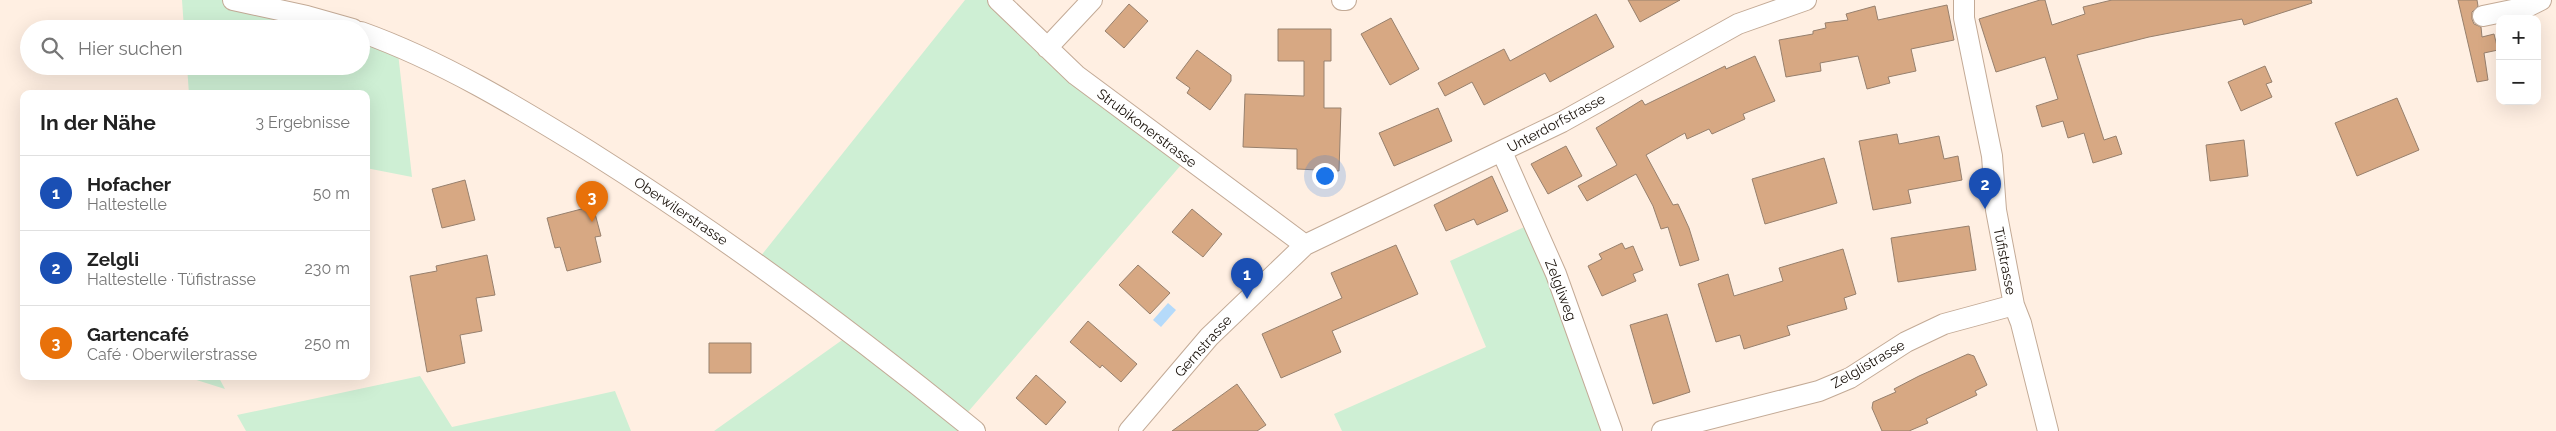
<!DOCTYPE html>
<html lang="de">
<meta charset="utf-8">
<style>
body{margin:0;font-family:Raleway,sans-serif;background:#f6f6f6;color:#222}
.controls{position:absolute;right:15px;top:15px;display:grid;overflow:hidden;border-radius:10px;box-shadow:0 5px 20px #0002}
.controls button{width:45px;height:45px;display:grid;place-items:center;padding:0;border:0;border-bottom:1px solid #e0e0e0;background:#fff;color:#222;font:25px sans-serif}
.you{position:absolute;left:1324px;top:175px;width:18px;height:18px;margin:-12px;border:4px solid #fff;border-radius:50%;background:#1a73e8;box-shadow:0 0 0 8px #1a73e833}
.badge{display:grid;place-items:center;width:32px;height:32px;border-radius:50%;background:#0b8043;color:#fff;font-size:16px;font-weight:700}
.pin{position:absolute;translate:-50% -41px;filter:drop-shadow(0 1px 2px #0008)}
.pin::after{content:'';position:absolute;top:26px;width:18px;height:15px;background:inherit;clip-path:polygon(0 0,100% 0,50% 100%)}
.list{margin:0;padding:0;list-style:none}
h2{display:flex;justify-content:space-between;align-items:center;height:65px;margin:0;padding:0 20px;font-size:21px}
h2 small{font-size:16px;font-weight:400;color:#767676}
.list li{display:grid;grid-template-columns:32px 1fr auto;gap:15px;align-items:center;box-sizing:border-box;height:75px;padding:0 20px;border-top:1px solid #e0e0e0}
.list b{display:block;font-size:19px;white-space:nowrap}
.list p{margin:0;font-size:16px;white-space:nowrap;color:#767676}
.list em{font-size:16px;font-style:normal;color:#767676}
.icon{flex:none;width:28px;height:28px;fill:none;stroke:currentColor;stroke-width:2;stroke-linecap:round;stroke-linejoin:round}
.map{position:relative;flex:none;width:2556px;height:431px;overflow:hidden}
.search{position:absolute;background:#fff;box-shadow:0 5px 20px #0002;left:20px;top:20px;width:350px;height:55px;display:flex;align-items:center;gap:12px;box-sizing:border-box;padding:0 18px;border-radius:28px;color:#767676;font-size:19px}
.panel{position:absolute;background:#fff;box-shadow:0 5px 20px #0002;left:20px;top:90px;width:350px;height:290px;border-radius:10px}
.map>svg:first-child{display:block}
.green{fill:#ceefd4}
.water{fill:#b5dafa}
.building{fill:#d7a883;stroke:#97806d}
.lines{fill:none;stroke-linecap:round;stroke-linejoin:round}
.minor-casing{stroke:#c3aa96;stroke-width:22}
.minor{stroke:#fff;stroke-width:20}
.labels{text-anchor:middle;stroke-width:4;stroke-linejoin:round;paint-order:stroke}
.street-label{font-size:14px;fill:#150d06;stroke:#fff}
</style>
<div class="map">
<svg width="2556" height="431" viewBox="0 0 2556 431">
<rect width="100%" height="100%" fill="#ffefe2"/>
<!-- green -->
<path class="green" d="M182 0H233L353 29H184Z
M965 0H998L1187 158 961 420 975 431H714L852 333 756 262Z
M361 32 397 44 412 177 366 168V94H189L187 66H361Z
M1533 223 1612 431H1342L1334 414 1486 347 1450 261Z
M184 376H218L225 389Z
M420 376 452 427 615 391 631 431H246L237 415Z"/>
<!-- water -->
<path class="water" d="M1168 303 1176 310 1161 327 1153 320Z"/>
<!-- building -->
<path class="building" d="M1628 0H1680L1640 22Z
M2040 0H2045L2052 25 2085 14 2083 7 2112 0H2311L2312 3 2244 25 2242 19 2149 37 2077 55 2104 140 2116 136 2122 154 2093 163 2084 133 2068 138 2063 121 2042 127 2036 106 2058 99 2045 57 1996 72 1979 19Z
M2458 0H2477L2478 6 2472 12V19L2474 24 2481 27 2482 37 2494 34 2498 50 2484 53 2488 80 2477 82Z
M1129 4 1148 21 1124 48 1105 31Z
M1947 5 1954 40 1911 49 1916 71 1888 77 1890 83 1867 89 1858 56 1820 63 1821 71 1786 77 1779 40 1813 34V31L1826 28 1825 23 1848 20 1846 14 1875 6 1878 20Z
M1596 14 1614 47 1550 82 1545 73 1484 105 1472 82 1445 96 1438 83 1504 49 1510 61Z
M1391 18 1419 69 1390 85 1361 34Z
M1278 29H1331V61H1324V108H1341L1339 171 1297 169V149L1243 147 1245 94 1304 96V61H1278Z
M1197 50 1231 75V81L1210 110 1187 93 1190 88 1176 78Z
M1755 56 1775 101 1743 114 1745 119 1712 134 1709 129 1687 139 1685 133 1646 155 1673 205 1678 204 1689 228 1699 260 1680 266 1668 227 1661 229 1653 206 1636 174 1587 201 1578 186 1617 165 1596 128 1642 100 1645 105 1725 66 1726 69Z
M2265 66 2272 82 2266 84 2272 97 2241 111 2228 82Z
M2397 98 2419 150 2357 176 2335 123Z
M1438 108 1452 141 1394 166 1379 133Z
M1897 134 1899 144 1939 136 1944 159 1958 156 1962 180 1908 190 1911 203 1873 210 1859 141Z
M2244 140 2248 176 2210 181 2206 145Z
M1566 146 1582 176 1548 194 1531 164Z
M1824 158 1837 203 1765 224 1752 179Z
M1492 176 1508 211 1477 225 1474 219 1446 231 1434 205Z
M465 180 475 220 442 228 432 189Z
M593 206 601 236 595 237 601 262 567 271 560 247 555 248 547 218Z
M1192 209 1222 234 1203 257 1172 232Z
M1969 226 1976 270 1898 282 1891 238Z
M1622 243 1625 249 1633 246 1643 270 1633 274 1636 281 1602 296 1588 266 1602 259 1599 254Z
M1396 245 1418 294 1332 331 1341 352 1281 378 1262 334 1342 298 1331 273Z
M1843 249 1856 294 1844 298 1847 309 1787 326 1790 335 1744 349 1740 335 1716 342 1698 284 1728 274 1734 296 1783 281 1779 268Z
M487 255 495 295 476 298 482 331 460 335 465 363 427 372 410 276 437 271 436 266Z
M1138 265 1170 293 1150 314 1119 285Z
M1667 314 1690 392 1653 404 1630 325Z
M1088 321 1137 364 1121 382 1102 365 1100 368 1070 342Z
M709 343H751V373H709Z
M1968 354 1974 356 1987 385 1975 391 1977 395 1926 419 1928 423 1909 431H1882L1872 408 1873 402 1896 392 1894 389 1919 376Z
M1036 375 1066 402 1046 425 1016 398Z
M1237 384 1266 425 1257 431H1172Z"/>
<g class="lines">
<defs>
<path id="minor" d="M233 0 307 16 353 29
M998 0 1076 75 1305 245
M1342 0H1346
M1964 0V18L1992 156 1996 210 2014 305 2021 323 2048 431
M2483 16 2527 7 2541 0
M361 32C442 61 516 106 589 151 724 236 851 330 975 431
M1047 48 1092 0
M1502 152 1556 274 1612 431
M1129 431 1209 337 1305 245 1562 122 1738 24 1806 0
M1662 431 1819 391 1850 378 1906 342 1944 324 2014 305"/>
</defs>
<!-- minor casing -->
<use href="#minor" class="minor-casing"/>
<!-- minor -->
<use href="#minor" class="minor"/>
</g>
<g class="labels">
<!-- street labels -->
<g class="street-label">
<text transform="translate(1556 123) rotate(-28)" y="5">Unterdorfstrasse</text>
<text transform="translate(1147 128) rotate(37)" y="5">Strubikonerstrasse</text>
<text transform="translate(681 211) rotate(34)" y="5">Oberwilerstrasse</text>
<text transform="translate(2005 261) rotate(79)" y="5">Tüfistrasse</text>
<text transform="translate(1561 290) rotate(69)" y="5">Zelgliweg</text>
<text transform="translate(1203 346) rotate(-48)" y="5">Gernstrasse</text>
<text transform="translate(1868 364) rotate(-30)" y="5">Zelglistrasse</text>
</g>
</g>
</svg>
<div class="controls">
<button>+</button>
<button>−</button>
</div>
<div class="you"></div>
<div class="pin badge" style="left:1247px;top:299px;background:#1a4fb4">1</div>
<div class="pin badge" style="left:1985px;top:209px;background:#1a4fb4">2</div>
<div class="pin badge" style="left:592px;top:222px;background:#e8710a">3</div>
<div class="search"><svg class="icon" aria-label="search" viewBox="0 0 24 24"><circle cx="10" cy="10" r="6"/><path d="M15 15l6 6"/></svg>Hier suchen</div>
<section class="panel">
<h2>In der Nähe<small>3 Ergebnisse</small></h2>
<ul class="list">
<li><span class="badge" style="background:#1a4fb4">1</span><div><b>Hofacher</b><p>Haltestelle</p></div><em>50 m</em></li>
<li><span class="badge" style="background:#1a4fb4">2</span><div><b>Zelgli</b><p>Haltestelle · Tüfistrasse</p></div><em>230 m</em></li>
<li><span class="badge" style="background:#e8710a">3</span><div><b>Gartencafé</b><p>Café · Oberwilerstrasse</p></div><em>250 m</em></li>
</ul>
</section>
</div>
